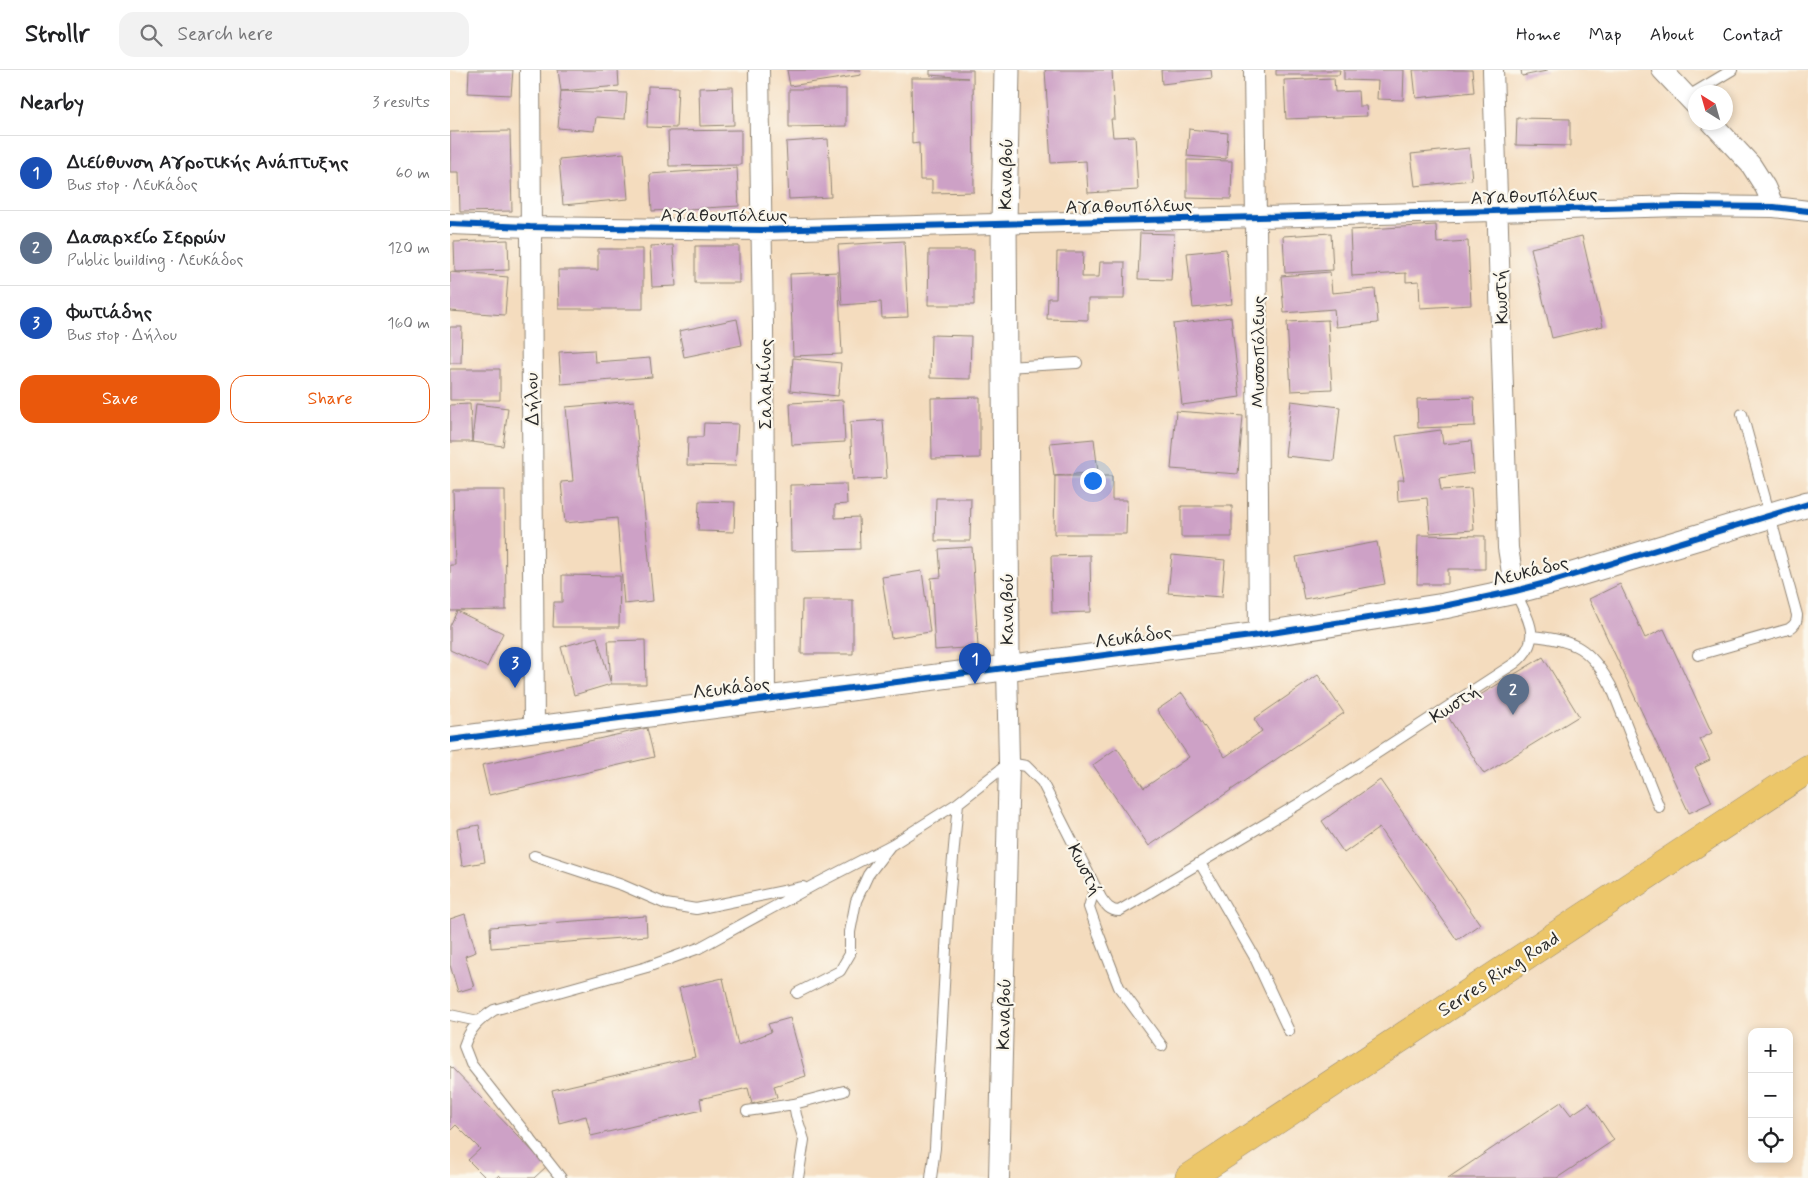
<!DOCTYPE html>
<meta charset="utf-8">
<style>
body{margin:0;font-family:Mynerve,sans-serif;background:#f2f2f2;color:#202124}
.controls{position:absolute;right:15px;bottom:15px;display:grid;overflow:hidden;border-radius:10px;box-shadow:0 2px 8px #0003}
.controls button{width:45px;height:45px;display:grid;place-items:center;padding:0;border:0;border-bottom:1px solid #e0e0e0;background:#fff;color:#202124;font:25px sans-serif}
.compass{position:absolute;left:1238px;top:15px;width:45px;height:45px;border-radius:50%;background:#fff;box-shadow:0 2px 8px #0003;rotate:323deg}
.you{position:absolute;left:642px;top:410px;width:18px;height:18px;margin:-12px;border:4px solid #fff;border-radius:50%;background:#1a73e8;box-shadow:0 0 0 8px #1a73e833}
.badge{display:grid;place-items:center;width:32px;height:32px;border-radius:50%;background:#ea580c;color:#fff;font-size:16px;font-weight:700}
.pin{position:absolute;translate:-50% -41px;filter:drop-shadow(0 1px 2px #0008)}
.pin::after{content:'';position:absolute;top:26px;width:18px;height:15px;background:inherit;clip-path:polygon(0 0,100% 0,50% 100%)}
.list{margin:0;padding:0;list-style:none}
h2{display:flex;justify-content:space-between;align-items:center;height:65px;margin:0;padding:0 20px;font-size:21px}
h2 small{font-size:16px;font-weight:400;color:#757577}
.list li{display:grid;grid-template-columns:32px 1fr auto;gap:15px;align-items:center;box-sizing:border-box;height:75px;padding:0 20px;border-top:1px solid #e0e0e0}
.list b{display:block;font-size:19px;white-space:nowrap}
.list p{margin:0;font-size:16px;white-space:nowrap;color:#757577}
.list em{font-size:16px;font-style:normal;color:#757577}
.actions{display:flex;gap:10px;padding:15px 20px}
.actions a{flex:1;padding:11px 0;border:1px solid #ea580c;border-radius:15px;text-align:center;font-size:18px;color:#ea580c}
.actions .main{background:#ea580c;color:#fff}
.icon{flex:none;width:28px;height:28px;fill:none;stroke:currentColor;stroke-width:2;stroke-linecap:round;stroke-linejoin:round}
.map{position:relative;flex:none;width:1358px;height:1108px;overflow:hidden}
header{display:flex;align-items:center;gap:30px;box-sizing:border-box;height:70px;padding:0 25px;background:#fff;border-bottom:1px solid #e0e0e0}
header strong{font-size:24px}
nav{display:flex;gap:28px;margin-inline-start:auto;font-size:18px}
.search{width:350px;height:45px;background:#f2f2f2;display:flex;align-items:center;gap:12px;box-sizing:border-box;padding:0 18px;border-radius:15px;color:#757577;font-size:19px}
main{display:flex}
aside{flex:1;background:#fff}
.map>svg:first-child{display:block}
.building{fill:#cda1c6}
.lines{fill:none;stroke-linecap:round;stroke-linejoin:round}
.service-casing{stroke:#908474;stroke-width:12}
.minor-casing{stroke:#908474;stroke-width:22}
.tertiary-casing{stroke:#908474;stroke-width:27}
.primary-casing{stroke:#908474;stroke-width:29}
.service{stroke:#fff;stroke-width:10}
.minor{stroke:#fff;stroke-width:20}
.tertiary{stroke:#fff;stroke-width:25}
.primary{stroke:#ecc669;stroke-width:28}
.cycleway-casing{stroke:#fbf7ec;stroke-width:9}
.cycleway{stroke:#0057b8;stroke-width:6}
.labels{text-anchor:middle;stroke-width:4.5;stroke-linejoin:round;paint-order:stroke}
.street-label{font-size:19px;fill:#2b2b2b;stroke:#fbf7ec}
</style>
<header>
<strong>Strollr</strong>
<div class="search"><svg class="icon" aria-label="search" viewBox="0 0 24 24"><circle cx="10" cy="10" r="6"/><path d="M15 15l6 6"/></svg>Search here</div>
<nav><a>Home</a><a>Map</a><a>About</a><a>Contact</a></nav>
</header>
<main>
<aside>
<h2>Nearby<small>3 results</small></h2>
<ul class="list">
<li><span class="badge" style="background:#1a4fb4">1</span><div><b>Διεύθυνση Αγροτικής Ανάπτυξης</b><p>Bus stop · Λευκάδος</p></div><em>60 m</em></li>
<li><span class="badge" style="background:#5c6f8a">2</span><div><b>Δασαρχείο Σερρών</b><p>Public building · Λευκάδος</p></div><em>120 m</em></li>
<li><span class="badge" style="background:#1a4fb4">3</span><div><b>Φωτιάδης</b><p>Bus stop · Δήλου</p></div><em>160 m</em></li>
</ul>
<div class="actions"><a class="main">Save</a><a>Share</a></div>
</aside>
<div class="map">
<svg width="1358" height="1108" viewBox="0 0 1358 1108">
<rect width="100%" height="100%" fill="#fbf7ec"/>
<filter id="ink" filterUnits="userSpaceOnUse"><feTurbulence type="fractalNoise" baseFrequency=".02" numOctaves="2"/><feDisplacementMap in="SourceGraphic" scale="10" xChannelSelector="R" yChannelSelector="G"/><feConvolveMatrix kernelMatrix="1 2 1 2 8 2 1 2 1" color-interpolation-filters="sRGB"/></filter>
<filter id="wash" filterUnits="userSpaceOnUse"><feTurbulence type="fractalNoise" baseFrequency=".0096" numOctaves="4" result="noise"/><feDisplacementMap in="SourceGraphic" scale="20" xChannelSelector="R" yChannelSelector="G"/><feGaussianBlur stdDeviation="1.12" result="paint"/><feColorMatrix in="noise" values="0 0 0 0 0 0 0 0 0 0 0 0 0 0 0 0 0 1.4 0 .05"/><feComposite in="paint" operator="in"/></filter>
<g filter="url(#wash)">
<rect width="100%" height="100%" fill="#f4dcbe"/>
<g id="blocks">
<!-- building -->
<path class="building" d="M19 0H63L61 25 18 23Z
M108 0H168L169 16 111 21Z
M337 0H410L411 5 340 16Z
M480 0H523L524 122 482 123V110H470L469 73 462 74 461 8H518L480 5Z
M595 0H662L665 49H661L663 67 685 66 688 120 638 123 636 91 601 93Z
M711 0H761L762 8 712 14Z
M826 0H890L889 5H826Z
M894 0H954L953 30 927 29 928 11 894 10Z
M963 0H1022L1024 22 966 28Z
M1071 0H1097V1L1072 6Z
M884 8 885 22 908 21 909 36H916L917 46 836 49 834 10Z
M198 16 228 17 226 58 197 57Z
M283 17 284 55 250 56 249 18Z
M339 19H396V56L339 57Z
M111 21 177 23 175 49 146 47 144 61 108 58Z
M1067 48 1120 49V76L1066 75Z
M739 59 778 63 776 89 737 86Z
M291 60V95L219 96 218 61Z
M60 61 62 141 10 142 9 102H0V62Z
M378 69 381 127 339 129 336 72Z
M1019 78 1022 110 965 116 961 84Z
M174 83 178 129 113 135 109 89Z
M737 90 782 91 781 129 737 128Z
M287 98 289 136 202 141 200 104Z
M986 155 987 173 1018 171 1021 235 970 238 969 211 956 212V203L902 206 900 160Z
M690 163 724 164 721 210 688 209Z
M881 163 883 200 835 203 833 166Z
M1132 166 1153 256 1102 268 1081 178Z
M58 170 59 200 5 202 4 172Z
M454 171 458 247 432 248 431 232 392 235 388 175Z
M223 175 226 216 202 217 200 176Z
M245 176H289V213H245Z
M148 179H193V239H109L108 200H148Z
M776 179 782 234 743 238 737 183Z
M479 180H524V235H478Z
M607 182H633L632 207H649L650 192H675L674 229H638V250L597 249 598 228H606Z
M0 202 58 207 55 245 0 241Z
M388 202 392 284 343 286 340 204Z
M880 202 882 223 925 219 928 253 886 257 884 239 834 243 831 206Z
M781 247 790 327 732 335 723 254Z
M287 249 292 275 234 287 229 261Z
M878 250 882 319 841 321 837 252Z
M0 257H12L11 293H0Z
M481 265 521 266 520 309 480 308Z
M144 280 145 292 200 288 202 307 111 314 109 282Z
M343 288 391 293 388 326 340 321Z
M0 299H50V330H0Z
M530 327V388L482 389 481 328Z
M1024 327 1025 356 968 358 967 329Z
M393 330 395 372 342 375 340 333Z
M184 331 203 531 174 534 167 448 115 453 111 412 123 411 116 337Z
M841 331 890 337 884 391 835 386Z
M20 334 22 372H0V335Z
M26 334 58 338 53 376 22 372Z
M726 341 793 346 788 404 721 399Z
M433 350 437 408 403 410 400 352Z
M254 353 288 354 285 396 237 395 238 367H253Z
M991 360 993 374 1021 371 1024 403 989 408 991 420 1021 418 1024 460 980 463 977 428 948 431 947 410H954L946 366Z
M644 369 648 402 604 406 600 373Z
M605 406H662V430H677L676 464H604Z
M396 414 397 434 385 435V448L409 447 410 479 341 481 340 415Z
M3 420H55L56 540 0 541V495H5Z
M486 428H521L520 471H485Z
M249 431 285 432 284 462 248 461Z
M731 436H782V467H731Z
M968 465 1035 466V499H998V514H967Z
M927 472 935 514 854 529 846 487Z
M522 477 528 577 485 580 481 508 491 507 489 479Z
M640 485 641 542 602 543 601 486Z
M722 485 775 490 772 527 718 523Z
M472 501 480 562 441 568 432 507Z
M112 505 170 506 169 557H103L104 532H112Z
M1170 514 1195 568 1214 559 1262 663 1250 669 1260 690 1245 697 1262 732 1239 743 1139 529Z
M352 530H403V584H351Z
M7 541 53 563 37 597 0 580V556Z
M147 567 161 614 124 625 111 577Z
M195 570 196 614H161L158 571Z
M1093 587 1129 646 1034 704 997 645Z
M868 605 894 643 699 776 643 695 667 678 694 718 739 687 707 640 732 623 775 687 812 661 804 649Z
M197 658 204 687 39 725 32 695Z
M930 710 1030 854 1007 870 929 758 894 783 872 751Z
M29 755 35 792 12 796 7 759Z
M15 844 26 882 15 886 24 917 8 922 0 895V849Z
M196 846 197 866 41 878 40 857Z
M273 908 288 975 321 962 318 954 340 948 356 1006 324 1016 327 1027 302 1034 298 1018 250 1029 252 1040 141 1066 136 1046 109 1053 102 1020 245 987 229 918Z
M0 996 97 1096 84 1108H52L49 1105 46 1108H36L18 1090 30 1079 6 1055 0 1061Z
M1111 1032 1121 1045 1139 1033 1164 1070 1107 1108H998Z"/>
</g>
</g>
<g filter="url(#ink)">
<use href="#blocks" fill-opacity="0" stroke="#908474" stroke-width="1"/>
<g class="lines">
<defs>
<path id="service" d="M1237 27 1282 0
M555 297 627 293
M1082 566C1125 570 1140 578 1161 616L1209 737
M1248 585 1339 559C1345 555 1347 552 1347 545L1292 344
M84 786 172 815 216 834 246 839 353 817
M750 793 804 886 839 961
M645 817 639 837 647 860 669 917 712 976
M347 923 390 901 400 884V862L406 831 418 805 440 776
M0 945 28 951
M297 1041 344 1034
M111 1108 21 994 14 976C20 958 29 950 44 940L197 897 249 878 364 815 443 774 508 733 559 693 576 696 592 712 651 828C656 835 660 841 669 841L852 732 1065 593C1094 569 1078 550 1065 521
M348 1108 354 1070 346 1045 344 1034 394 1021
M481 1108 485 1078 498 843 508 733"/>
<path id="minor" d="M80 0 84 658
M309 0 313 256 315 628
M804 0 806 148 809 565
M1043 0 1058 478 1065 521
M1212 0 1246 36
M1261 52 1301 95 1315 117 1324 137
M0 154 80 157 312 160 1233 136 1324 137 1358 141
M549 1108 559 693 557 598"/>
<path id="tertiary" d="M557 0 554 153 557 598
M0 670 809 565 994 536 1065 521 1103 511 1358 434"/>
<path id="primary" d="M739 1108 1358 699"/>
</defs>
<!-- service casing -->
<use href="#service" class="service-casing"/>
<!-- minor casing -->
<use href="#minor" class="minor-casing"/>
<!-- tertiary casing -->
<use href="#tertiary" class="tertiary-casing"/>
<!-- primary casing -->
<use href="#primary" class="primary-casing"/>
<!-- service -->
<use href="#service" class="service"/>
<!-- minor -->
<use href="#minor" class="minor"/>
<!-- tertiary -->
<use href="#tertiary" class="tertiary"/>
<!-- primary -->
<use href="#primary" class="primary"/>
<defs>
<path id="cycleway" d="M0 154 80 157 312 160 1233 136 1324 137 1358 141
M0 670 809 565 994 536 1065 521 1103 511 1358 434"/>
</defs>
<!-- cycleway casing -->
<use href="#cycleway" class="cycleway-casing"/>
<!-- cycleway -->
<use href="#cycleway" class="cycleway"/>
</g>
</g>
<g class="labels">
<!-- street labels -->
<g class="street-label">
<text transform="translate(555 104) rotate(-89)" y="7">Καναβού</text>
<text transform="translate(1084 125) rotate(-2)" y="7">Αγαθουπόλεως</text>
<text transform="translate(679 135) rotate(-1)" y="7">Αγαθουπόλεως</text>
<text x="274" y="151">Αγαθουπόλεως</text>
<text transform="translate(1050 227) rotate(-92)" y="7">Κωστή</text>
<text transform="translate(807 282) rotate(-90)" y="7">Μυσσοπόλεως</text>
<text transform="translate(314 314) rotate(-90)" y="7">Σαλαμίνος</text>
<text transform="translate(81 329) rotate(-91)" y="7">Δήλου</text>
<text transform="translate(1080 500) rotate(-14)" y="7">Λευκάδος</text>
<text transform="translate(556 539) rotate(-90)" y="7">Καναβού</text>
<text transform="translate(683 566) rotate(-8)" y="7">Λευκάδος</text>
<text transform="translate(281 617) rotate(-7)" y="7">Λευκάδος</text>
<text transform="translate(1004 633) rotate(-33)" y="7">Κωστή</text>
<text transform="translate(636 799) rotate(63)" y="7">Κωστή</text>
<text transform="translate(1048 903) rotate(-33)" y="7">Serres Ring Road</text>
<text transform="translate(553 944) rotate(-89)" y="7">Καναβού</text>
</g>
</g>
</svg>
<div class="controls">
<button>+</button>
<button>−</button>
<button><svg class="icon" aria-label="locate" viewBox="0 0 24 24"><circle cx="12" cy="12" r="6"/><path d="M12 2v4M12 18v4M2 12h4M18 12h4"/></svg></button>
</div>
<svg class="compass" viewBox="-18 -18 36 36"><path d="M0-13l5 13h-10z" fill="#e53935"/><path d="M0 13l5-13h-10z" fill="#757577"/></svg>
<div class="you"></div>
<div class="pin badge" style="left:525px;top:614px;background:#1a4fb4">1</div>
<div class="pin badge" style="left:1063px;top:645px;background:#5c6f8a">2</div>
<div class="pin badge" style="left:65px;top:618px;background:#1a4fb4">3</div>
</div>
</main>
